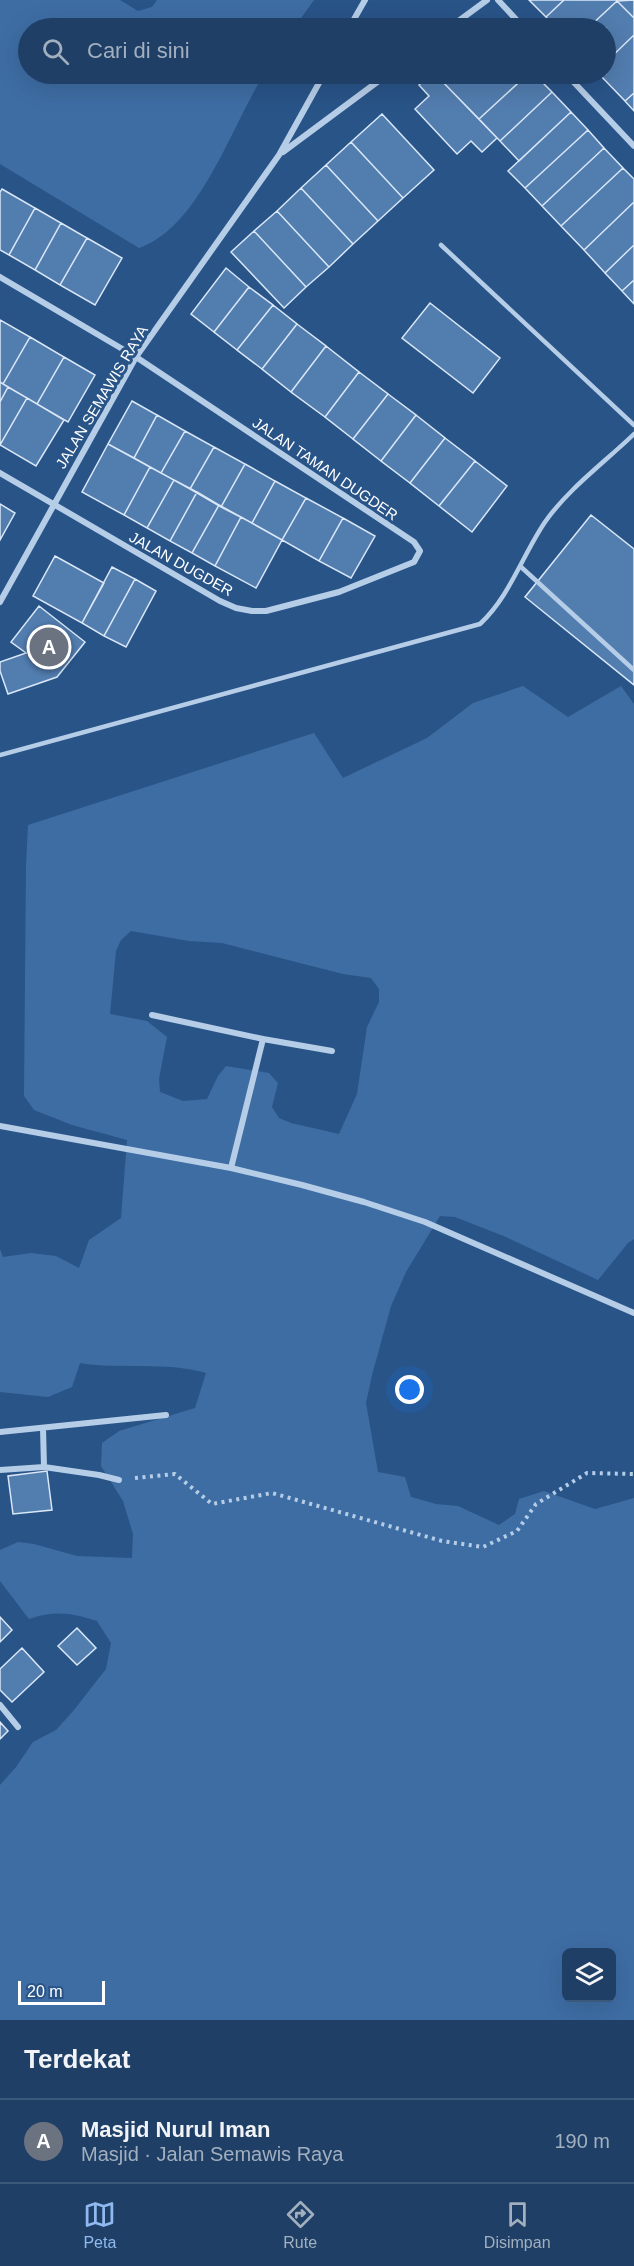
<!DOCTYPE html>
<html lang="id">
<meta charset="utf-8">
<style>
body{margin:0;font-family:Helvetica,sans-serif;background:#2c4a6f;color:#f1f3f6}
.controls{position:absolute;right:18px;bottom:18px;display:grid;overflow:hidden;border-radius:9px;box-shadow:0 6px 24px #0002}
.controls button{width:54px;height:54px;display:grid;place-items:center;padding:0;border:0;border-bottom:2px solid #3c587a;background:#1f3f66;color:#f1f3f6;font:30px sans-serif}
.scale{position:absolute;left:18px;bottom:15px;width:87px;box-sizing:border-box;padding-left:6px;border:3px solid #fff;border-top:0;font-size:16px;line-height:21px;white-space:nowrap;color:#fff;-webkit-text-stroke:4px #295488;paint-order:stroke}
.you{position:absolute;left:410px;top:1390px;width:21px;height:21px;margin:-15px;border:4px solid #fff;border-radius:50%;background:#1a73e8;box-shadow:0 0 0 9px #1a73e833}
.badge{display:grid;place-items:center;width:39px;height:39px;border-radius:50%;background:#90b9f0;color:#fff;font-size:20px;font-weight:700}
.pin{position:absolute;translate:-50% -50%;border:3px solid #fff;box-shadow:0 2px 6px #0006}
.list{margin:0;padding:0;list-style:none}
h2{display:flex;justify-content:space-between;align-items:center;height:78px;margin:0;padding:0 24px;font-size:26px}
h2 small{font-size:20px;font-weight:400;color:#a1afbf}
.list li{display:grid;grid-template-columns:39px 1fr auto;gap:18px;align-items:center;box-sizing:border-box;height:84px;padding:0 24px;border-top:2px solid #3c587a}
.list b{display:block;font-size:22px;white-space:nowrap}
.list p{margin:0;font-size:20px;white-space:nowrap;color:#a1afbf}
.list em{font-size:20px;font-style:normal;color:#a1afbf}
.icon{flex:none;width:33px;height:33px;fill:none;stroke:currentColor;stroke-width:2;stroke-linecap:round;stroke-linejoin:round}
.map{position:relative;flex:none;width:634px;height:2020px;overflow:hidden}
.search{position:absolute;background:#1f3f66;box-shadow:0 6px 24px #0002;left:18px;right:18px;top:18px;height:66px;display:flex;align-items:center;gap:15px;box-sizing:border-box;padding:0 21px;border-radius:33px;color:#a1afbf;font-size:22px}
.sheet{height:162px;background:#1f3f66}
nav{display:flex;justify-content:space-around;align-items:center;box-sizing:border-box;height:84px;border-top:2px solid #3c587a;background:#1f3f66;font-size:16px;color:#a1afbf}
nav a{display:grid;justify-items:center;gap:3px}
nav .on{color:#90b9f0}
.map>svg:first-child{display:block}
.green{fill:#3e6da4;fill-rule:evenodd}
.building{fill:#527daf;stroke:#d9e7f7;stroke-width:1.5}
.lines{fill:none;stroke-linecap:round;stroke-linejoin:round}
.path{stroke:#b6cde8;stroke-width:4;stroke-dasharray:3 4.5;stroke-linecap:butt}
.lane{stroke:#b6cde8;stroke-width:4.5}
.street{stroke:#b6cde8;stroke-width:6}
.labels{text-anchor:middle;stroke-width:6;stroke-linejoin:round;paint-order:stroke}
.street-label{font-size:15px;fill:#fff;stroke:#295488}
</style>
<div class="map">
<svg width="634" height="2020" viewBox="0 0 634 2020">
<rect width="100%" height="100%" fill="#295488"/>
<!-- green -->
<path class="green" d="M0 0H120L138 11 152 7 157 0H314L294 28H28V74H264C232 125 200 227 139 248L0 164Z
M523 686 568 717 621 686 634 704V1239L628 1243 598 1280 506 1237 455 1217 440 1216 406 1272 391 1306 372 1375 366 1403 378 1472 405 1477 411 1497 436 1504 458 1506 499 1525 515 1514 519 1499 544 1491 595 1509 634 1498V2020H0V1785L16 1767 33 1742 56 1730 74 1710 106 1669 111 1643 97 1621C72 1613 55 1610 29 1619L0 1581V1550L18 1542 34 1544 77 1556 132 1558 133 1534 123 1501 101 1466 102 1443 119 1431 195 1408 206 1373C164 1361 122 1370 80 1363L72 1387 48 1397 0 1392V1249L3 1257 31 1253 56 1256 79 1268 89 1240 121 1218 127 1140 72 1125 34 1110 24 1096 26 866 28 825 314 733 343 778 427 738 473 703ZM131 931 189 941 222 943 343 974 371 978 379 989V1002L367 1027 357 1094 339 1134 291 1123 279 1118 272 1107 278 1083 269 1073 226 1066 218 1076 207 1099 183 1101 160 1092 159 1079 167 1037 147 1021 110 1014 116 951 121 940ZM566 1952H612V1998H566Z"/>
<!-- building -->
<path class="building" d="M529 0H564L546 17Z
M564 0H617V1L588 28H556L546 17Z
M634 0V18L617 1Z
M617 1 634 18V35L606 62V28H588Z
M634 35V93L625 101 599 74H606V62Z
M431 74H435L497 138 482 152 471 141 457 154 415 109 429 96 419 85Z
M435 74H528L479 119Z
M528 74H534L552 92 500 141 479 119Z
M552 92 571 112 519 161 500 141Z
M634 93V111L625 101Z
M571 112 588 130 525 188 508 171Z
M382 114 434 170 403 198 351 142Z
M588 130 604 148 542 206 525 188Z
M351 142 403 198 378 221 326 165Z
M604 148 623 168 561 226 542 206Z
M326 165 378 221 353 244 301 188Z
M623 168 634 179V202L584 250 561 226Z
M301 188 353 244 329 267 277 211Z
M2 189 35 208 9 255 0 250V192Z
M634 202V245L605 273 584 250Z
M35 208 61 223 35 270 9 255Z
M277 211 329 267 306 287 254 231Z
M61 223 87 238 60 285 35 270Z
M254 231 306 287 284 308 231 252Z
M87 238 122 258 95 305 60 285Z
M634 245V280L622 291 605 273Z
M226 268 249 287 214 332 191 314Z
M634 280V304L622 291Z
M249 287 273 305 237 350 214 332Z
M430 303 500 358 473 393 402 338Z
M273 305 297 324 262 369 237 350Z
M0 320 30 337 3 384 0 382Z
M297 324 326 346 291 392 262 369Z
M30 337 64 357 37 404 3 384Z
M326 346 359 372 325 417 291 392Z
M64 357 95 375 68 422 37 404Z
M359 372 388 394 353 439 325 417Z
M0 382 8 387 0 402Z
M8 387 27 398 0 445V402Z
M388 394 416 415 381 461 353 439Z
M27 398 64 420 36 466 0 445Z
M132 401 157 415 134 458 108 444Z
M157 415 185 431 161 473 134 458Z
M416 415 445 438 410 483 381 461Z
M185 431 214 447 190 489 161 473Z
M445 438 475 461 439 506 410 483Z
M108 444 150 467 124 515 82 492Z
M214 447 245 464 221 507 190 489Z
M475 461 507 486 472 532 439 506Z
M245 464 275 481 252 523 221 507Z
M150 467 174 480 147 528 124 515Z
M174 480 197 492 170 541 147 528Z
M275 481 306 498 282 540 252 523Z
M197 492 219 505 192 553 170 541Z
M306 498 343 518 319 561 282 540Z
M0 504 15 513 0 540Z
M219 505 241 517 215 566 192 553Z
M591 515 634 549V685L525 597Z
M241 517 282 540 256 588 215 566Z
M343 518 375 536 351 578 319 561Z
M55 556 104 583 82 623 33 596Z
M112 567 135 579 104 636 82 623Z
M135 579 156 591 126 647 104 636Z
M39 606 85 642 57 677 8 694 0 671V662L26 653 11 642Z
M47 1471 52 1510 13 1514 8 1476Z
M0 1617 12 1630 0 1642Z
M77 1628 96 1648 77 1665 58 1646Z
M22 1648 44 1672 12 1702 0 1690V1669Z
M0 1722 8 1731 0 1739Z"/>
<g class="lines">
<!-- path -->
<path class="path" d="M135 1478 175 1474 212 1504 272 1493 442 1541 483 1547 517 1531 536 1504 587 1473 634 1474"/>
<!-- lane -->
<path class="lane" d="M441 245 634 425
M520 566 634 670
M0 755 480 624C510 596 522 556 545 522 568 489 605 462 634 434"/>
<!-- street -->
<path class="street" d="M498 0 524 28
M349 28 365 0
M449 28 487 0
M566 74 634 146
M283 152 388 74
M0 277 136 357 414 542 420 551 414 562 339 592 266 611H252L236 608 220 601 0 473
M0 602 136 357 279 155 324 74
M152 1015 263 1039
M0 1126 231 1168 302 1185 364 1202 425 1222 634 1313
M231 1168 263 1039 332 1051
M43 1428 44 1467
M0 1432 166 1415
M0 1470 44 1467 99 1475 119 1480
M0 1705 18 1727"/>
</g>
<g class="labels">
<!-- street labels -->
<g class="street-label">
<text transform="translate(102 397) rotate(-59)" y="5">JALAN SEMAWIS RAYA</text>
<text transform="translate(325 469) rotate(34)" y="5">JALAN TAMAN DUGDER</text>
<text transform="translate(181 564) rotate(29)" y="5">JALAN DUGDER</text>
</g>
</g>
</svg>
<div class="controls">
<button><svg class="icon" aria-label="layers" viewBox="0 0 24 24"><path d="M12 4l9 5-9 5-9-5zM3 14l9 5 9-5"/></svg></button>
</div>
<div class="scale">20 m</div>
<div class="you"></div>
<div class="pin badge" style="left:49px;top:647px;background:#6b7280">A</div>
<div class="search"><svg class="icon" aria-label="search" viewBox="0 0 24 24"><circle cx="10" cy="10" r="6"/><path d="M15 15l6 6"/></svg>Cari di sini</div>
</div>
<section class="sheet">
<h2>Terdekat<small></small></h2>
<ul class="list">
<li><span class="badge" style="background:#6b7280">A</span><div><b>Masjid Nurul Iman</b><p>Masjid · Jalan Semawis Raya</p></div><em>190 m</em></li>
</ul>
</section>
<nav>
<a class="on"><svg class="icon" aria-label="map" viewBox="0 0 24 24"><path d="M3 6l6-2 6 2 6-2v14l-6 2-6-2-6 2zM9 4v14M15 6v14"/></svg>Peta</a>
<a><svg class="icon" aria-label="directions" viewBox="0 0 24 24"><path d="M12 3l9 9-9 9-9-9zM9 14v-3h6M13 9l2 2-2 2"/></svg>Rute</a>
<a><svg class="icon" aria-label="saved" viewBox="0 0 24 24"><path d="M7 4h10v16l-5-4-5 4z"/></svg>Disimpan</a>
</nav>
